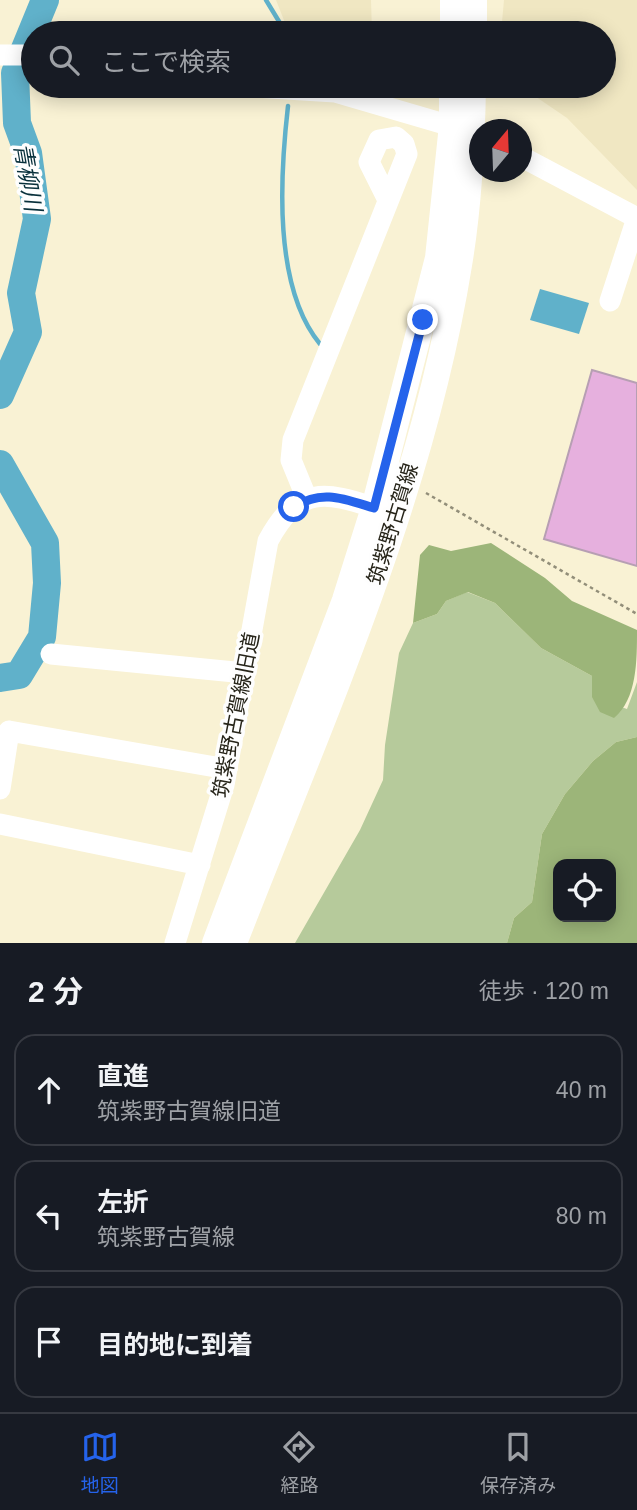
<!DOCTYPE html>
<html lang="ja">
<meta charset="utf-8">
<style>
body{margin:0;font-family:Helvetica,"Noto Sans JP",sans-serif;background:#242831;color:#f1f3f6}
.controls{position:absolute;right:21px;bottom:21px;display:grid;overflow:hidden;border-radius:14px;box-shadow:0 4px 18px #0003}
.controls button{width:63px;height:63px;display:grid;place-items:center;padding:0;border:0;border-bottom:2px solid #363941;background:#171b24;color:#f1f3f6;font:35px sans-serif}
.compass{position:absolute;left:469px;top:119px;width:63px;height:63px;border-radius:50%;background:#171b24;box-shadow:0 4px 18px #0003;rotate:19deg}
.stop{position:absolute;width:21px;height:21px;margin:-16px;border:5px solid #2563eb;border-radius:50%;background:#fff}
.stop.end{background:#2563eb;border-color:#fff;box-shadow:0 2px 7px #0008}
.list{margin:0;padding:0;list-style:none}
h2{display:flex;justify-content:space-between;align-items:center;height:91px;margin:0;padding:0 28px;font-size:30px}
h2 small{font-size:23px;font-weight:400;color:#9ea1a6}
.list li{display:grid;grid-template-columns:46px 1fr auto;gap:21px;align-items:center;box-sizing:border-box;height:112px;margin:0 14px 14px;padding:0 14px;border:2px solid #363941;border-radius:21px}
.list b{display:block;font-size:26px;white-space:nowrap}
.list p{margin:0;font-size:23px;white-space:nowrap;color:#9ea1a6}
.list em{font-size:23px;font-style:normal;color:#9ea1a6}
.icon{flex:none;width:38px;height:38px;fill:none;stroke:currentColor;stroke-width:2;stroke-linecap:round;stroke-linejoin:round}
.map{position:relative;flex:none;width:637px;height:943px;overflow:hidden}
.search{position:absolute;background:#171b24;box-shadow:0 4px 18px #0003;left:21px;right:21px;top:21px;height:77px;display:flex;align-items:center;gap:18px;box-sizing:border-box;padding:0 24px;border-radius:38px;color:#9ea1a6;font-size:26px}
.sheet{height:469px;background:#171b24}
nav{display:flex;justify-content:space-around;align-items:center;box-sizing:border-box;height:98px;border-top:2px solid #363941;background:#171b24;font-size:19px;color:#9ea1a6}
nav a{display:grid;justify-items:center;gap:4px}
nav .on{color:#2563eb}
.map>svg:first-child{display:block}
.built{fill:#f0e7c2}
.green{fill:#b6ca9b}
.forest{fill:#9cb579;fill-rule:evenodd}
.water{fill:#60b1ca}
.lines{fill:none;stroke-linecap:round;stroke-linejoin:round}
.stream{stroke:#60b1ca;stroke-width:4.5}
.river{stroke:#60b1ca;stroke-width:28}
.building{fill:#e6b0de;stroke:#b79fb3;stroke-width:2}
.path{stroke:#928e79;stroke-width:2.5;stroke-dasharray:3.5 3.5;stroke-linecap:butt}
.minor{stroke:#fff;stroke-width:21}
.major{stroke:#fff;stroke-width:26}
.route{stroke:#2563eb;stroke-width:9}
.labels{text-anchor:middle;stroke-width:7;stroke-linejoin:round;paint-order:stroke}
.street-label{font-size:21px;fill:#27251a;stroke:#fefefe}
.water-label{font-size:23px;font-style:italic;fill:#08303b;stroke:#fefefe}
</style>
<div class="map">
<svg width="637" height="943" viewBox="0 0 637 943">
<rect width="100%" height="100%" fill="#f9f2d4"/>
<!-- built -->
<path class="built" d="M276 0H371L372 33H289Z
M504 0H637V190L567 118 520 86H604V33H501Z"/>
<!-- green -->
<path class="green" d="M467 592 495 603 541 648 592 676 593 697 627 709 637 682V737L616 742 593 761 565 794 542 834 532 902 514 918 507 943H295L360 830 383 780 385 745 399 653 413 623 437 614 446 601Z"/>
<!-- forest -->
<path class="forest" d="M491 543 545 578 572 601 637 630C637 661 637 699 614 718L600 712 592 697V676L541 648 495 603 468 592 446 601 437 614 413 623 420 555 429 545 451 551Z
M637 737V943H507L514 918 532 902 542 834 565 794 593 761 616 742ZM558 864H611V917H558Z"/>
<!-- water -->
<path class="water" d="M540 289 589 303 579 334 530 320Z"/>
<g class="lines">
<!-- stream -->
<path class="stream" d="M266 0 286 33
M288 106C280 176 273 287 320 344"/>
<!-- river -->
<path class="river" d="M0 395 28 332 21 293 37 219 28 153 17 123 15 73 45 0
M0 464 45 543 47 583 42 637 19 675 0 678"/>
</g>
<!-- building -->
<path class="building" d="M592 370 637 383V566L544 539Z"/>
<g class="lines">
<!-- path -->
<path class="path" d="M426 493 637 614"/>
<!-- minor -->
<path class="minor" d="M0 55H33
M238 86 335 92 465 130
M522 157 637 218
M610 301 637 218
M307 499 291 460 293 440 407 154 404 144 396 137 379 140 369 162 388 200
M51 654 245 673
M0 789 9 731 227 769
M0 824 200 865
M175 943 224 785 268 541C302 478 332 495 389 512"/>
<!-- major -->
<path class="major" d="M453 33V0
M474 33V0
M215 943 345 600 374 508 438 258 452 125V86
M234 943C320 721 421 502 459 265 469 206 472 146 473 86"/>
</g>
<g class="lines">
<!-- route -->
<path class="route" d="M294 507C322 489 344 499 374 508L423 320"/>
</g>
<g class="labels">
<!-- street labels -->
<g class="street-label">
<text transform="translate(393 524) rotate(-73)" y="7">筑紫野古賀線</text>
<text transform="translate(236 715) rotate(-79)" y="7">筑紫野古賀線旧道</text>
</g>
<!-- water labels -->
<g class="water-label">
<text transform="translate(28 177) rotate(80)" y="8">青柳川</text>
</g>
</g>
</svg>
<div class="controls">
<button><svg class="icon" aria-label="locate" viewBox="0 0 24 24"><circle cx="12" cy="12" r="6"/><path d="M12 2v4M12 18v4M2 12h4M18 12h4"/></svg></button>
</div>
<svg class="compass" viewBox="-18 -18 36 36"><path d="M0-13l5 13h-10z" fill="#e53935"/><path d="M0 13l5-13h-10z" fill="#9ea1a6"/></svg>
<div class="stop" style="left:294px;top:507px"></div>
<div class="stop end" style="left:423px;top:320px"></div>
<div class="search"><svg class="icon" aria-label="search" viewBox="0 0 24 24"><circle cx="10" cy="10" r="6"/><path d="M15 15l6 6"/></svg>ここで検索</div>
</div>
<section class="sheet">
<h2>2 分<small>徒歩 · 120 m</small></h2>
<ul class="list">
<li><svg class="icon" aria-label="ahead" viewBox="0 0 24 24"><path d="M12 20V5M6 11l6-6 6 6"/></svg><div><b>直進</b><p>筑紫野古賀線旧道</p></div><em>40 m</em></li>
<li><svg class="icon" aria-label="left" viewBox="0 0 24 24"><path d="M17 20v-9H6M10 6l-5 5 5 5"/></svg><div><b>左折</b><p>筑紫野古賀線</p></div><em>80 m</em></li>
<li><svg class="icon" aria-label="arrive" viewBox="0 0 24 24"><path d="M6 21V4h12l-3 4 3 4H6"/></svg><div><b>目的地に到着</b></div></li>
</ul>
</section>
<nav>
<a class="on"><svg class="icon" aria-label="map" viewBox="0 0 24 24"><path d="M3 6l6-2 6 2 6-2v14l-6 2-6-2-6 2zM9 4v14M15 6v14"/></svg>地図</a>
<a><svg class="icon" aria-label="directions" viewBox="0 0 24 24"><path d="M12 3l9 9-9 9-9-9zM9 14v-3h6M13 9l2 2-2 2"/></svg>経路</a>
<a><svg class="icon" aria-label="saved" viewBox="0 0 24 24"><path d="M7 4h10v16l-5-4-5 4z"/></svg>保存済み</a>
</nav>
